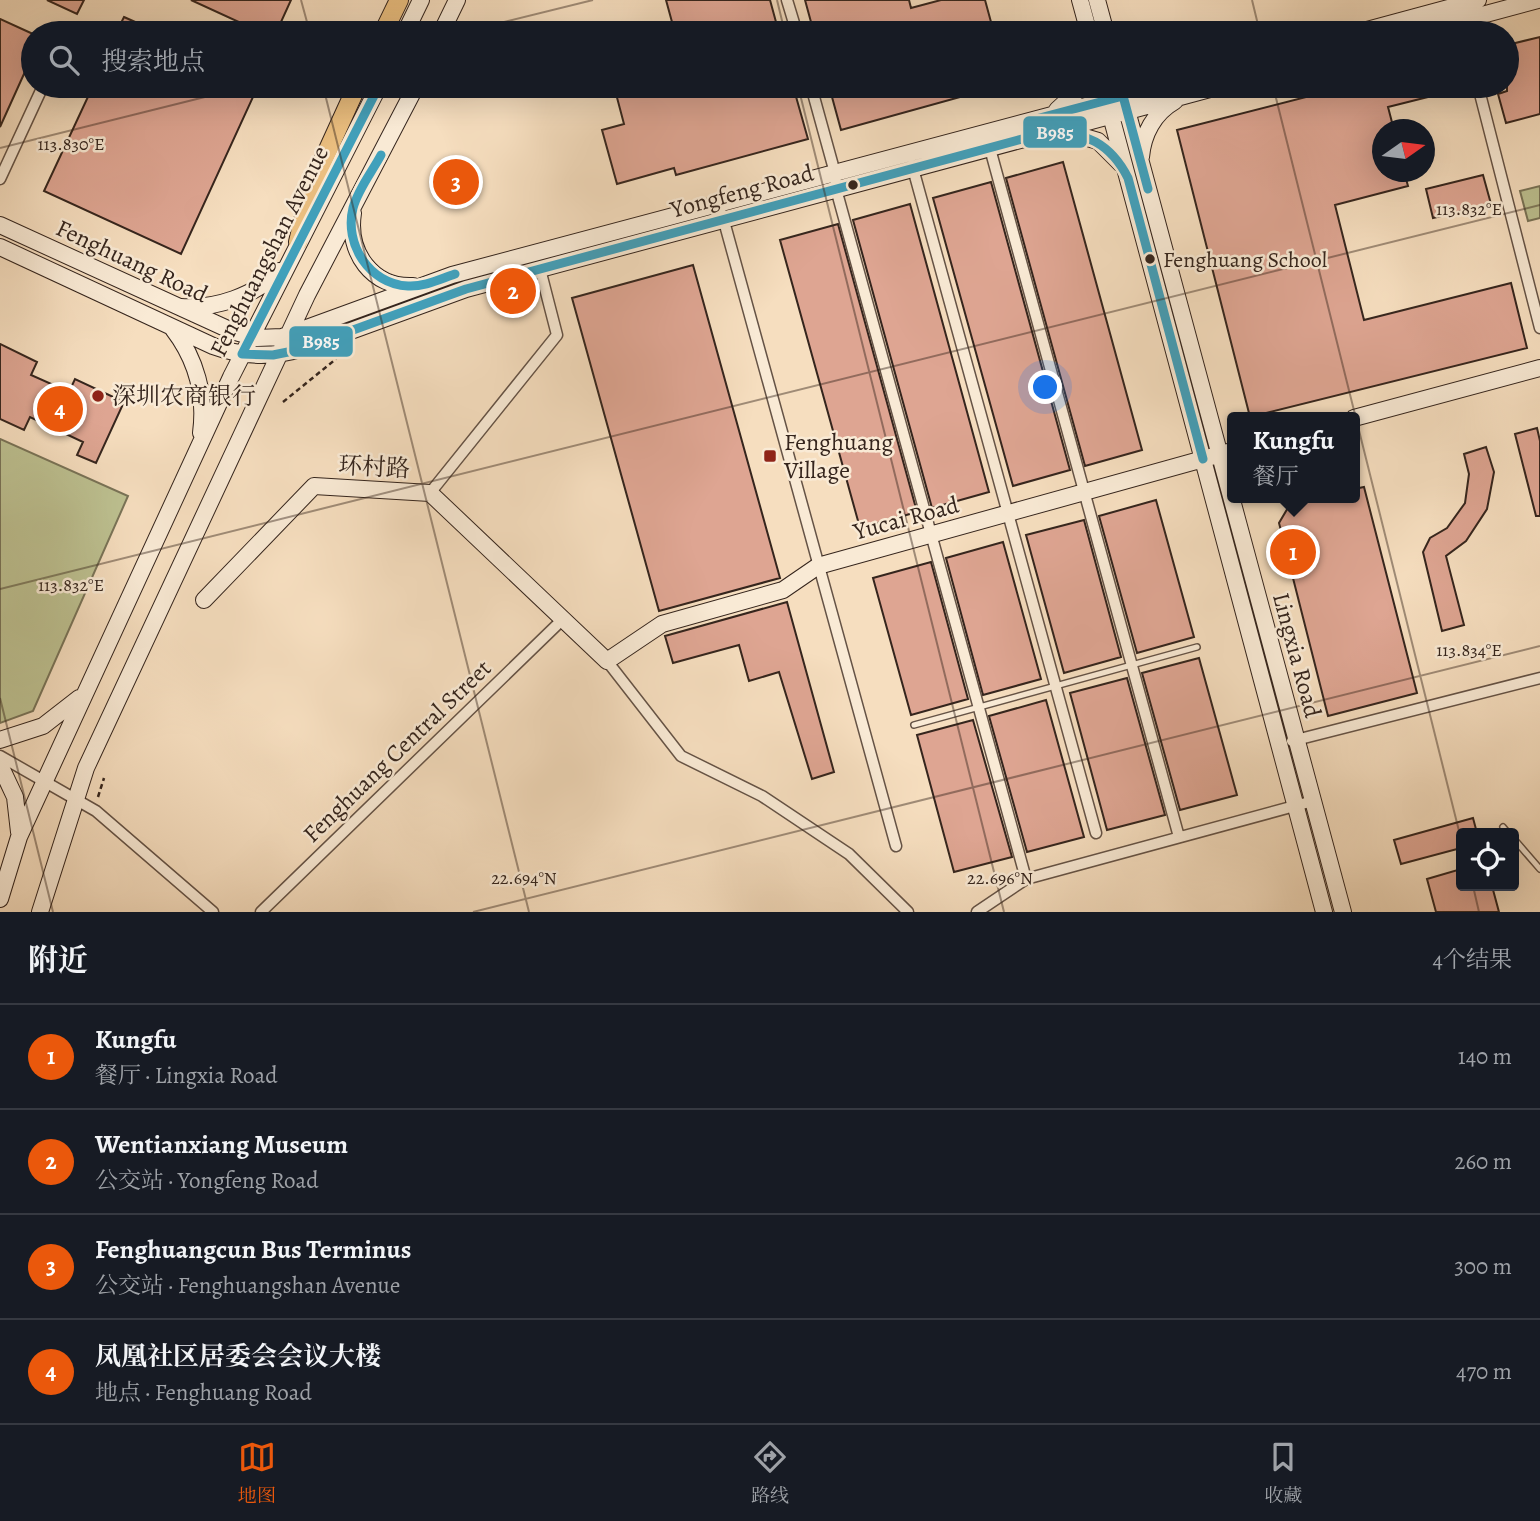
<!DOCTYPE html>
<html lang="zh">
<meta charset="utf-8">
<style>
body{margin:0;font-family:Alegreya,"Noto Serif SC",serif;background:#20242c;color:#f1f3f6}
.controls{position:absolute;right:21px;bottom:21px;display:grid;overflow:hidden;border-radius:7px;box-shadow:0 7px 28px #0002}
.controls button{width:63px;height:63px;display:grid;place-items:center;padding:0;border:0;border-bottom:2px solid #363941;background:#171b24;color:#f1f3f6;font:35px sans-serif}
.compass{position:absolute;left:1372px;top:119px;width:63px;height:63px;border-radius:50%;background:#171b24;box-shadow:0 7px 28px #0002;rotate:76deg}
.you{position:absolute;left:1046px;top:388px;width:24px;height:24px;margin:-18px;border:5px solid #fff;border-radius:50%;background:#1a73e8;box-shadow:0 0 0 10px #1a73e833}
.badge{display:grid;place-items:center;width:46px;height:46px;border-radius:50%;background:#ea580c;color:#fff;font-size:23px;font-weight:700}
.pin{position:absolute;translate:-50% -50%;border:4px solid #fff;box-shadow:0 2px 7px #0006}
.popup{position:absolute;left:1227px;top:412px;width:133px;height:91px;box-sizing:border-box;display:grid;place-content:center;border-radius:7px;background:#171b24;filter:drop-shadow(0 2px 5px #0005);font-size:23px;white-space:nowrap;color:#9ea1a6}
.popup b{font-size:26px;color:#f1f3f6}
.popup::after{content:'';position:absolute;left:50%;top:100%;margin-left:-14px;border:14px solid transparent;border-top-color:#171b24}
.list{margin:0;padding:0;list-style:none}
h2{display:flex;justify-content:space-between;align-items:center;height:91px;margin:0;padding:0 28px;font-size:30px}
h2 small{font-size:23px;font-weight:400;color:#9ea1a6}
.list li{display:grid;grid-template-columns:46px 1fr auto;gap:21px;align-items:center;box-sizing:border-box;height:105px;padding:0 28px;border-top:2px solid #363941}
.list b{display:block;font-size:26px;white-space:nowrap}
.list p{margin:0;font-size:23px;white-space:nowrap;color:#9ea1a6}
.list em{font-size:23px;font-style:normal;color:#9ea1a6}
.icon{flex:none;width:38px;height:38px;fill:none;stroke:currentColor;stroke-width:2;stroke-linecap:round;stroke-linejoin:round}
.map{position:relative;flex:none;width:1540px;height:912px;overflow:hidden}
.search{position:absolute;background:#171b24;box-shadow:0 7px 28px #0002;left:21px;right:21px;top:21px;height:77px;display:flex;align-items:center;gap:18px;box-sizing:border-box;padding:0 24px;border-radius:38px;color:#9ea1a6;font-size:26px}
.sheet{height:511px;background:#171b24}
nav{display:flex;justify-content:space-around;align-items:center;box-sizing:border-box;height:98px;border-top:2px solid #363941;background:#171b24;font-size:19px;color:#9ea1a6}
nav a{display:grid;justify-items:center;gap:4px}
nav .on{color:#ea580c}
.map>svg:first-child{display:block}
.green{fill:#bdc191;stroke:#797357;stroke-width:2}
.building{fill:#dea592;stroke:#35251d;stroke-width:2}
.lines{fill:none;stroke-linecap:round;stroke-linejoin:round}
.lane-casing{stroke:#655346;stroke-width:8}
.street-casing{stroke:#655346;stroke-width:13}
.secondary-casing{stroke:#35251d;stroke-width:18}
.primary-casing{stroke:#35251d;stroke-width:20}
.path{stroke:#35251d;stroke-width:2.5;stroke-dasharray:5 3.5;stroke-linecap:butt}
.lane{stroke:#f9ead5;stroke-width:5}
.street{stroke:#f9ead5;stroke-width:10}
.secondary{stroke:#f9ead5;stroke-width:16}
.primary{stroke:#ebbf80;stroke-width:18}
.bus-1-casing{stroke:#f9ead5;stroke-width:14}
.bus-1{stroke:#41a0bb;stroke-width:9}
.ticks{fill:none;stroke:#35251d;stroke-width:2;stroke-opacity:0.45}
.bus-dot{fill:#35251d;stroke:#f9ead5;stroke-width:2.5}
.poi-dot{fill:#8f2418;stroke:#f9ead5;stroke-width:2.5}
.labels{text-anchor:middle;stroke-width:5;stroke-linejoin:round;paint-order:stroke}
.bus-label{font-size:22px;fill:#35251d;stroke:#f9ead5;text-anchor:start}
.street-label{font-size:24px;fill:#35251d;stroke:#f9ead5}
.poi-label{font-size:24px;fill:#35251d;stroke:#f9ead5;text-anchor:start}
.ticks-label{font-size:18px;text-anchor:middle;fill:#35251d;stroke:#f9ead5;stroke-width:5;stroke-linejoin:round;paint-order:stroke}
.line-badge{stroke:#f9ead5;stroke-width:2.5}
.badge-label{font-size:19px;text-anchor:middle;font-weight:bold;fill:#fff}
</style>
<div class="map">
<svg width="1540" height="912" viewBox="0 0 1540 912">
<rect width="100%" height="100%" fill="#f6debf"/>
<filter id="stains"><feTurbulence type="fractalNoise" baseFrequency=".00286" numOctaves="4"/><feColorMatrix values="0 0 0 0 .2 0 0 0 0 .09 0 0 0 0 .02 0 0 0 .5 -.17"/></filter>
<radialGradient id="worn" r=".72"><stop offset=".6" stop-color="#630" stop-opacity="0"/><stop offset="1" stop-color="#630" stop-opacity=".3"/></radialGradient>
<!-- green -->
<path class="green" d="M1540 186V218L1528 221 1520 191Z
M0 439 128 496 33 711 0 723Z"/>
<!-- building -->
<path class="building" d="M47 0H84L77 14Z
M191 0H291L276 33H263Z
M666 0H770L779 33H675Z
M805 0H909L911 8 941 0H985L994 33H814Z
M124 17 160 33H116Z
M0 19 33 34V54L0 127Z
M1540 37V114L1506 123 1498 94 1507 91V45Z
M93 86H258L181 254 44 191Z
M629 86H793L808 139 676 175 674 168 617 184 602 130 624 124 615 90Z
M829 86H989V89L841 130Z
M1349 86H1455L1456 90 1388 107 1394 130H1382V172H1404L1408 186 1335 205 1364 320 1511 283 1527 348 1250 417 1177 130Z
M1063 162 1142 450 1085 466 1006 178Z
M1483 175 1491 204 1433 218 1426 189Z
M991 182 1070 470 1013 486 933 198Z
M910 204 989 492 932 508 853 220Z
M838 224 917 512 860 528 780 240Z
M693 265 780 578 659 611 572 298Z
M0 344 37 362 31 375 69 392 75 379 124 402 96 463 77 455 83 442 30 417 24 430 0 419Z
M1537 428 1540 441V516H1536L1515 434Z
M1486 447 1494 472 1487 509 1466 541 1446 556 1464 625 1442 631 1423 552 1430 538 1447 528 1465 503 1469 474 1464 454Z
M1364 487 1417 693 1328 716 1279 523 1289 506 1320 498H1354V489Z
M1156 500 1194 637 1137 653 1099 516Z
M1084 520 1121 657 1064 673 1026 535Z
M1003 542 1041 679 983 695 946 558Z
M931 562 968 699 911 715 873 578Z
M787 602 834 772 812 779 779 672 749 681 739 645 673 663 665 636Z
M1199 658 1237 795 1180 810 1142 673Z
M1127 678 1165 815 1107 830 1070 693Z
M1046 700 1084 837 1027 852 989 716Z
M973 720 1012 857 954 872 917 735Z
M1473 818 1477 833H1461V848L1401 864 1394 840Z
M1461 869V886H1492L1499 912H1436L1427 879Z"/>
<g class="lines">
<defs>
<path id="lane" d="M914 725 1197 647
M1503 827 1508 833
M1514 839 1540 869"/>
<path id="street" d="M787 0 797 33
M1460 15 1465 33
M811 86 835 173 836 189 1026 879
M1478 86 1540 328
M989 145 1179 837
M912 165 1096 833
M0 179 43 86
M722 214 896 846
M430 493 557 335 540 269
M607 661 681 756 762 796 849 854 908 912
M1292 741 1540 678
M0 756 96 811 213 912
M261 912 562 620
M977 912 1026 879 1313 801"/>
<path id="secondary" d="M1080 0 1089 33
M1097 0 1106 33
M405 33 421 0
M441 33 457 0
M1356 33 1478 0
M1415 33 1538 0
M1103 86 1324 912
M1125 103 1343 912
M1057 110 1083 86
M1064 131 1098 141 1121 164
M1141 157C1143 134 1154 113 1175 101
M353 213C347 252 372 288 413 286
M0 225 232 331 257 338 282 337 452 275 1161 86
M0 247 213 346C243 357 273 358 304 348L466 289 1221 86
M181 307C215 309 255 296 279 271
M173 329C196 359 206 395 201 433
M1354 418 1540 368
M204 600 314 486 430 493 607 661 662 624 783 590 818 566 1232 451
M0 740 43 726 79 698
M0 765 15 797 19 832
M0 899 19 837 231 377 379 86
M40 912 86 768 307 295 416 86"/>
<path id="primary" d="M383 33 399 0
M298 242 311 187 357 86"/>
</defs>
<!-- lane casing -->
<use href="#lane" class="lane-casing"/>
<!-- street casing -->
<use href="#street" class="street-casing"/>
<!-- secondary casing -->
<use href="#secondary" class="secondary-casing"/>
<!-- primary casing -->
<use href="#primary" class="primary-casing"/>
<!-- path -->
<path class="path" d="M283 402 336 359
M98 797 104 778"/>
<!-- lane -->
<use href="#lane" class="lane"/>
<!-- street -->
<use href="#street" class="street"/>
<!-- secondary -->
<use href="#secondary" class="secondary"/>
<!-- primary -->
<use href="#primary" class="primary"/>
<defs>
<path id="bus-1" d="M379 86 242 354 273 355 298 350 466 289 1048 132C1085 131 1111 144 1128 178L1203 459
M1032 120 1123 96 1148 189
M381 155C372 172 358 189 353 208 344 244 369 284 408 286 424 287 440 279 455 274"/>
</defs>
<!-- bus-1 casing -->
<use href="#bus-1" class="bus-1-casing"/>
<!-- bus-1 -->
<use href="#bus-1" class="bus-1"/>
</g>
<!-- ticks -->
<path class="ticks" d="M301 0 310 33M777 0 785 33M1252 0 1260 33M460 33 593 0M323 86 529 912M798 86 1004 912M1273 86 1461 839M0 148 249 86M0 589 1540 205M0 698 53 912M1473 886 1479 912M473 912 1540 646"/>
<!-- markers -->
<g class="bus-dot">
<circle cx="853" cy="185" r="6"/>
<circle cx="1150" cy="259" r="6"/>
</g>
<g class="poi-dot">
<circle cx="98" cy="396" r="7"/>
<rect x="763" y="449" width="14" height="14" rx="3.5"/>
</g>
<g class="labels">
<!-- bus labels -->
<g class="bus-label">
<text x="1163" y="267">Fenghuang School</text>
</g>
<!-- street labels -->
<g class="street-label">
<text transform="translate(742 191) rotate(-15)" y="8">Yongfeng Road</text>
<text transform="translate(269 251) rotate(-63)" y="8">Fenghuangshan Avenue</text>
<text transform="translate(132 261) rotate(25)" y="8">Fenghuang Road</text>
<text transform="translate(374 467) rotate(3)" y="8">环村路</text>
<text transform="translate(906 518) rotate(-15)" y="8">Yucai Road</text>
<text transform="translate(1297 655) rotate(75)" y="8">Lingxia Road</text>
<text transform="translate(397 751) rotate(-44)" y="8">Fenghuang Central Street</text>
</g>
<!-- poi labels -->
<g class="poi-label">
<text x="112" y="404">深圳农商银行</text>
<text x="784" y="450">Fenghuang<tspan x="784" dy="28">Village</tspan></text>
</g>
</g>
<g class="ticks-label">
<text x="71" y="150">113.830°E</text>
<text x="1469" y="215">113.832°E</text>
<text x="71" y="591">113.832°E</text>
<text x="1469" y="656">113.834°E</text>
<text x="524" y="884">22.694°N</text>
<text x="1000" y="884">22.696°N</text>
</g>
<g class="line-badge">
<rect x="1022" y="115" width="66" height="34" rx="7" fill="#41a0bb"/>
<rect x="288" y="325" width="66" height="33" rx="7" fill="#41a0bb"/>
</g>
<g class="badge-label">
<text x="1055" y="139">B985</text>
<text x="321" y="348">B985</text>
</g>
<rect width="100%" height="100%" filter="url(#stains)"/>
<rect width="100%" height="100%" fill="url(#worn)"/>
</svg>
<div class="controls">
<button><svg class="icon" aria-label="locate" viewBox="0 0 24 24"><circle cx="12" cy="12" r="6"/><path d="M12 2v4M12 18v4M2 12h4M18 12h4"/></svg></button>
</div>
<svg class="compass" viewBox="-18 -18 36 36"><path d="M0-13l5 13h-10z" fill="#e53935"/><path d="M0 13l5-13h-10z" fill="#9ea1a6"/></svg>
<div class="you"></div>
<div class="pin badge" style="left:1293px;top:552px">1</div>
<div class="popup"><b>Kungfu</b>餐厅</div>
<div class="pin badge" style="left:513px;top:291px">2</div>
<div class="pin badge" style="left:456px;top:182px">3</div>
<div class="pin badge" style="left:60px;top:409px">4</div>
<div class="search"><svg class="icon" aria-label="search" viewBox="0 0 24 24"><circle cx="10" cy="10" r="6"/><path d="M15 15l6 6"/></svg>搜索地点</div>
</div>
<section class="sheet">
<h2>附近<small>4个结果</small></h2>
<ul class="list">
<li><span class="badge">1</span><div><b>Kungfu</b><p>餐厅 · Lingxia Road</p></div><em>140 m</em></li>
<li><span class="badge">2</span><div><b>Wentianxiang Museum</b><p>公交站 · Yongfeng Road</p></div><em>260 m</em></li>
<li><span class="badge">3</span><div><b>Fenghuangcun Bus Terminus</b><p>公交站 · Fenghuangshan Avenue</p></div><em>300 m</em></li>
<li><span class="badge">4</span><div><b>凤凰社区居委会会议大楼</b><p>地点 · Fenghuang Road</p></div><em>470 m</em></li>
</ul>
</section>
<nav>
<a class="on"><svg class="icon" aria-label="map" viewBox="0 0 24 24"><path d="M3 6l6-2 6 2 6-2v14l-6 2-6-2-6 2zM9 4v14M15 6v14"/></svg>地图</a>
<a><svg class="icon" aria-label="directions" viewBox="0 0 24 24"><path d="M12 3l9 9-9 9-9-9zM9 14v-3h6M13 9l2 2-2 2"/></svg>路线</a>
<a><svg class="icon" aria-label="saved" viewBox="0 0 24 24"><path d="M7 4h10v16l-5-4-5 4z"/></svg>收藏</a>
</nav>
